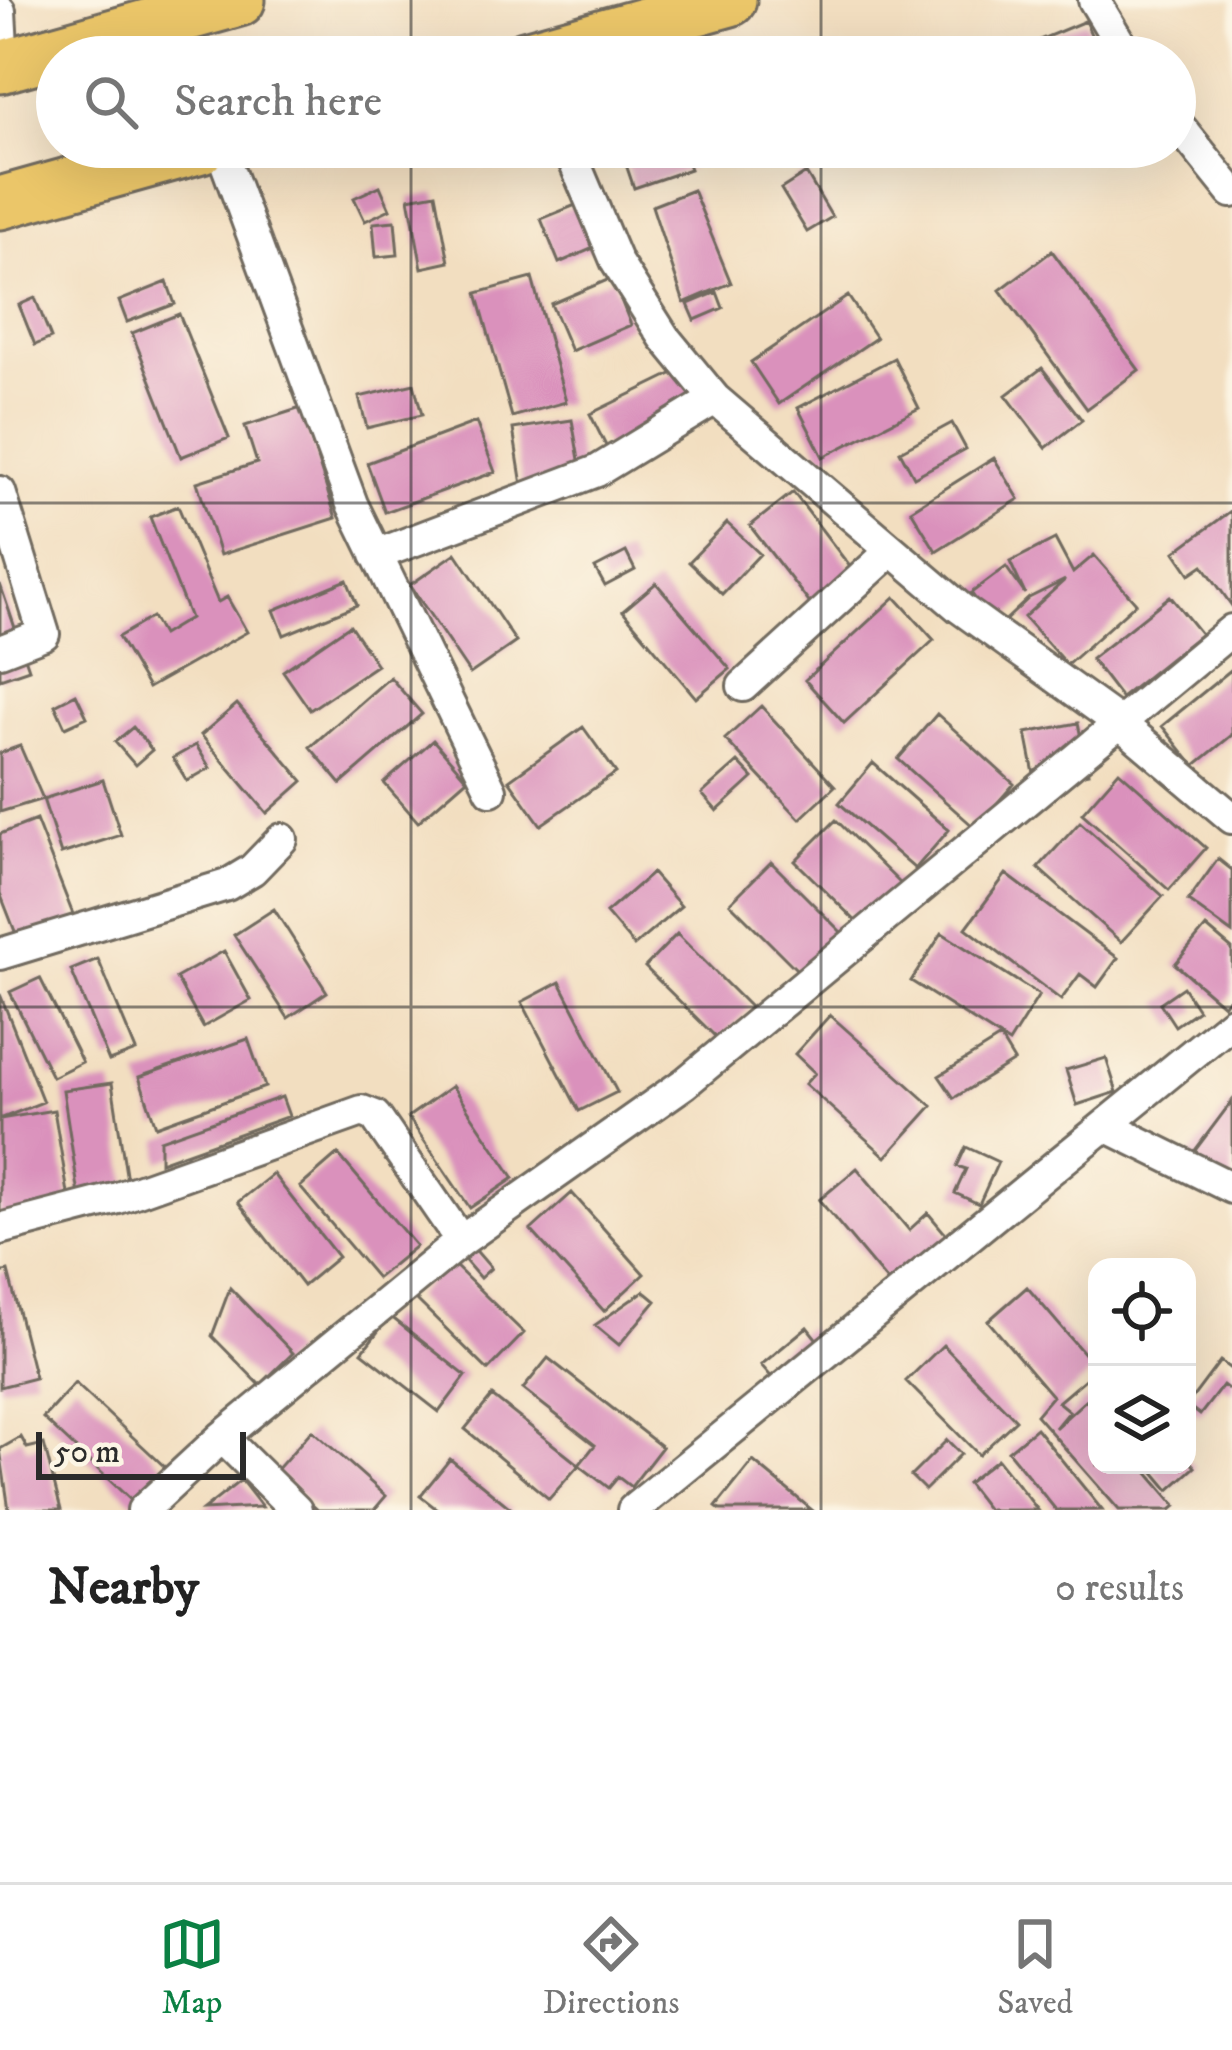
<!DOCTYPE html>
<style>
body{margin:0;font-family:"IM FELL DW Pica",serif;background:#f2f2f2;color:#222}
.controls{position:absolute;right:36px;bottom:36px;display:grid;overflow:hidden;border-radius:24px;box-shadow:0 12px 48px #0002}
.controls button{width:108px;height:108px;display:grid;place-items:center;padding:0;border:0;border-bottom:3px solid #e0e0e0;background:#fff;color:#222;font:60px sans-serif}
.scale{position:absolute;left:36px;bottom:30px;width:210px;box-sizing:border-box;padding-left:12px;border:6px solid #2b2b2b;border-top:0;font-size:33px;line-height:42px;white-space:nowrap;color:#2b2b2b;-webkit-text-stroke:9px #fcf5e5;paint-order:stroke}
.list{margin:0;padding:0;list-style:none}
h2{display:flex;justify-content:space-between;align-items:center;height:156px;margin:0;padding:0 48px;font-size:51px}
h2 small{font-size:39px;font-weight:400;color:#767676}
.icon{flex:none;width:66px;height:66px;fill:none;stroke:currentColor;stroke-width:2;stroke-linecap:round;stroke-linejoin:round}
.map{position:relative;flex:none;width:1232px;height:1510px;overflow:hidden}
.search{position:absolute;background:#fff;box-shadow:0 12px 48px #0002;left:36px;right:36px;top:36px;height:132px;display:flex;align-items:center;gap:30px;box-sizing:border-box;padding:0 42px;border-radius:66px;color:#767676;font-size:45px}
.sheet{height:372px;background:#fff}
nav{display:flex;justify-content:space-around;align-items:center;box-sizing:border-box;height:168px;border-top:3px solid #e0e0e0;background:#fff;font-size:33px;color:#767676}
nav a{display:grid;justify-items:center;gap:6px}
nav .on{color:#0b8043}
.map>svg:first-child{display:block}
.building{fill:#da91bc}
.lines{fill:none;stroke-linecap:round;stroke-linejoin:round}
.minor-casing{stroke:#716a5f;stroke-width:36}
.trunk-casing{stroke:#716a5f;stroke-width:57}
.minor{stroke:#fff;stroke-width:30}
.trunk{stroke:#ebc669;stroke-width:51}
.grid{fill:none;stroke:#2b2b2b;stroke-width:3;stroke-opacity:0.55}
</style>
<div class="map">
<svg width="1232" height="1510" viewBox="0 0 1232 1510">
<rect width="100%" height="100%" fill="#fcf5e5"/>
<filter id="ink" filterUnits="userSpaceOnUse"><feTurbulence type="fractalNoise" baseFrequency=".00833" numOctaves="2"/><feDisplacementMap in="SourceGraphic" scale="24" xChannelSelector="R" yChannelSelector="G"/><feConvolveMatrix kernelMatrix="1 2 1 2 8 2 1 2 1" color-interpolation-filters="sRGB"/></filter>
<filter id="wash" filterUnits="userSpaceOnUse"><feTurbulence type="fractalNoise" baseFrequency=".004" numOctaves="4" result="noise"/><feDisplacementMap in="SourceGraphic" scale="48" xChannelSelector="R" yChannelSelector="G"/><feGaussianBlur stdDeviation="2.7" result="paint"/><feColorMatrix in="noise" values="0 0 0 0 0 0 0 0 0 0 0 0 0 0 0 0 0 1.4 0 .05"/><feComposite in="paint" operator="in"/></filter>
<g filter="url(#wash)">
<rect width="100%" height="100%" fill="#f2dec0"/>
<g id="blocks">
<!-- building -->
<path class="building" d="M1085 21 1101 57H1038L1032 43Z
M630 147H682L690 169 634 188 621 150Z
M806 173 832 217 807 232 781 189Z
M380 186 390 209 365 221 354 198Z
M693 190 731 283 684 303 652 206Z
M436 193 449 262 422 268 409 198Z
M578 204 596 247 559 263 541 219Z
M395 221 398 255 376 257 373 223Z
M1052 251 1139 370 1087 409 1000 290Z
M532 278 566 402 512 417 477 293Z
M612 278 631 325 571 351 551 304Z
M167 282 175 304 127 322 119 301Z
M717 292 723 308 695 320 688 304Z
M848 296 876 338 779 404 751 362Z
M35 298 51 338 35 345 19 305Z
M179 314 229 438 181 457 132 333Z
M894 358 919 408 823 457 798 408Z
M1042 368 1082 420 1046 448 1006 395Z
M680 370 701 411 611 456 590 414Z
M414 384 422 415 367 428 359 397Z
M301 408 336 518 220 555 197 482 257 463 245 426Z
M572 420 583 482 523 491 513 429Z
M476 422 495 472 385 512 367 463Z
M952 423 966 449 914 477 900 451Z
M994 458 1019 499 936 551 911 510Z
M793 492 864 585 821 618 750 526Z
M178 506 218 602 227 597 247 632 148 688 118 637 152 617 162 635 190 618 150 517Z
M1232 510V606L1203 565 1190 574 1175 552Z
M727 523 760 554 722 594 689 562Z
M1055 539 1073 573 1094 555 1136 603 1067 665 1024 617 1065 580 1029 598 997 628 971 593 1006 567 1025 594 1010 562Z
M626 552 635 570 605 586 595 568Z
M456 553 516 642 470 674 410 585Z
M347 580 357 605 284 635 274 610Z
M656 583 730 669 696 698 623 611Z
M0 584 29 669 0 679Z
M1170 596 1201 634 1121 698 1091 659Z
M895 597 934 640 844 723 805 680Z
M350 625 377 665 310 710 283 671Z
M1232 669V735L1194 766 1162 726Z
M390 677 422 714 341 784 310 747Z
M76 694 87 717 65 727 55 705Z
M237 704 303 781 267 813 201 735Z
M761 706 835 786 800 819 725 739Z
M937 714 1014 784 975 828 898 759Z
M1078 723 1088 773 1036 784 1026 733Z
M133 727 152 750 135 765 115 742Z
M583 727 616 773 541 825 509 780Z
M433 740 467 779 418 822 384 783Z
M196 745 210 768 187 781 173 758Z
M20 746 43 799 0 812V753Z
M738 762 753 778 717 811 702 794Z
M873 763 949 830 915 869 839 803Z
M1119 771 1206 848 1169 890 1082 813Z
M103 780 121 835 61 854 43 799Z
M36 820 76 922 20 944 0 893V834Z
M836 820 910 893 870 935 795 861Z
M1080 822 1163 896 1121 942 1038 868Z
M1218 859 1232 870V933L1188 901Z
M771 862 852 943 811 984 730 903Z
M652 873 681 906 634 946 606 913Z
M1006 874 1118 958 1097 987 1080 974 1061 1000 966 928Z
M274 909 327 992 288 1018 234 935Z
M1206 927 1232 949V994L1223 1005 1175 964Z
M942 933 1039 995 1009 1043 911 981Z
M677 934 750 1007 719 1040 645 967Z
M224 951 251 1000 203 1027 176 978Z
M98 959 136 1051 109 1061 71 970Z
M40 978 82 1062 52 1077 10 992Z
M560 982 617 1092 579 1111 522 1002Z
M1183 987 1198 1010 1175 1026 1160 1003Z
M0 994 43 1102 0 1119Z
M830 1015 932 1106 886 1157 805 1084 815 1073 795 1054Z
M1000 1038 1014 1061 954 1098 939 1076Z
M248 1039 265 1087 156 1126 139 1077Z
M1106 1058 1117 1092 1077 1105 1066 1070Z
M112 1083 128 1187 79 1195 63 1090Z
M452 1086 514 1178 470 1208 408 1117Z
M282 1097 289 1116 160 1162V1140Z
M1232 1101V1186L1187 1161Z
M54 1110 71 1211 0 1223V1119Z
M966 1147 998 1162 979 1204 955 1193 966 1169 957 1166Z
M338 1154 416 1246 377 1278 300 1187Z
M857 1168 909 1230 928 1213 949 1238 892 1287 819 1200Z
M273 1174 338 1257 303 1286 238 1202Z
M572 1193 644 1274 604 1311 531 1230Z
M472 1246 491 1268 480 1278 461 1256Z
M450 1261 524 1333 488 1370 414 1297Z
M8 1271 35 1378 0 1387V1273Z
M1027 1287 1097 1369 1058 1402 1069 1411 1055 1428 1086 1400 1097 1413V1465H1141L1176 1506 1171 1510H1119L1036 1415 1052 1396 988 1321Z
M230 1288 293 1353 260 1385 212 1336Z
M644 1291 656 1301 619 1345 595 1325Z
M390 1316 466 1376 439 1412 362 1352Z
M807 1327 819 1342 774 1380 761 1365Z
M943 1345 1016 1420 979 1455 906 1381Z
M548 1358 662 1447 631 1487 618 1477 609 1488 579 1465 595 1445 523 1389Z
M1220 1361 1232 1370V1392L1223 1385 1200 1415 1187 1405Z
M75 1383 166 1468 134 1503 43 1418Z
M492 1396 579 1465 549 1499 465 1429Z
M1036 1428 1102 1510H1056L1008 1451Z
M312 1430 386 1496 374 1510H318L275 1472Z
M21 1437 27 1448 44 1444 61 1510H9L0 1449Z
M947 1440 961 1454 925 1490 911 1476Z
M1187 1458 1195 1467 1169 1490 1148 1465H1187Z
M450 1459 513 1510H438L420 1496Z
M997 1459 1038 1510H988L967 1483Z
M753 1461 812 1510H720L716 1507Z
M241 1480 262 1507 203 1510Z"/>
</g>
</g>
<g filter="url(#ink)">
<use href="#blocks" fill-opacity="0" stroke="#716a5f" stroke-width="3"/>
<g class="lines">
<defs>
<path id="minor" d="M1094 0 1128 57
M0 11 3 66
M1175 121 1232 192
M220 147 352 504 491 790
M568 147 617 263 664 337 715 399 960 608 1121 724 1232 818
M0 492 44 634 0 651
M376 555 597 471 715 399
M743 686 892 550
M0 954 227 885 252 870 282 839
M1106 1126 1232 1188
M0 1229 118 1198 362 1111 375 1116 461 1241
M222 1437 296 1510
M143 1510 222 1437 461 1241 685 1083 1232 630
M633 1510 1232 1022"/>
<path id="trunk" d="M525 57 730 0
M0 67 239 0
M0 203 201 147"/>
</defs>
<!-- minor casing -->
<use href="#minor" class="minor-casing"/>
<!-- trunk casing -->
<use href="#trunk" class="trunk-casing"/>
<!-- minor -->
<use href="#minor" class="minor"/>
<!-- trunk -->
<use href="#trunk" class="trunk"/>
</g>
</g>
<!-- grid -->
<path class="grid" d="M411 0V57M821 0V57M411 147V1510M821 147V1510M0 503H1232M0 1007H1232"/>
</svg>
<div class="controls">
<button><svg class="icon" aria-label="locate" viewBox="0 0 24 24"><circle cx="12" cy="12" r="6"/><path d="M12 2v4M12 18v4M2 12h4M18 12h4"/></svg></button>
<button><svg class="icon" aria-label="layers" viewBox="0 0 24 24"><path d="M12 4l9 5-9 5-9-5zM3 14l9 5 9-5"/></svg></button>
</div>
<div class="scale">50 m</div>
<div class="search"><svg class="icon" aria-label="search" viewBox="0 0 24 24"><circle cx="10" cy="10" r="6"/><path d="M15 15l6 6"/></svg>Search here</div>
</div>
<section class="sheet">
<h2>Nearby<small>0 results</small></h2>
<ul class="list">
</ul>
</section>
<nav>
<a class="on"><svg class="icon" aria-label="map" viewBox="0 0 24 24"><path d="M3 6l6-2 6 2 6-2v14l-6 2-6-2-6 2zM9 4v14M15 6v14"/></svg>Map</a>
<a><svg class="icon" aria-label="directions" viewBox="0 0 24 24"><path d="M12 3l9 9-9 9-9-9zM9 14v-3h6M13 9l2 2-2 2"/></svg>Directions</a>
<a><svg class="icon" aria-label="saved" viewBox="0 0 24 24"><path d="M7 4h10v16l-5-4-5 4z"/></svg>Saved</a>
</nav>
